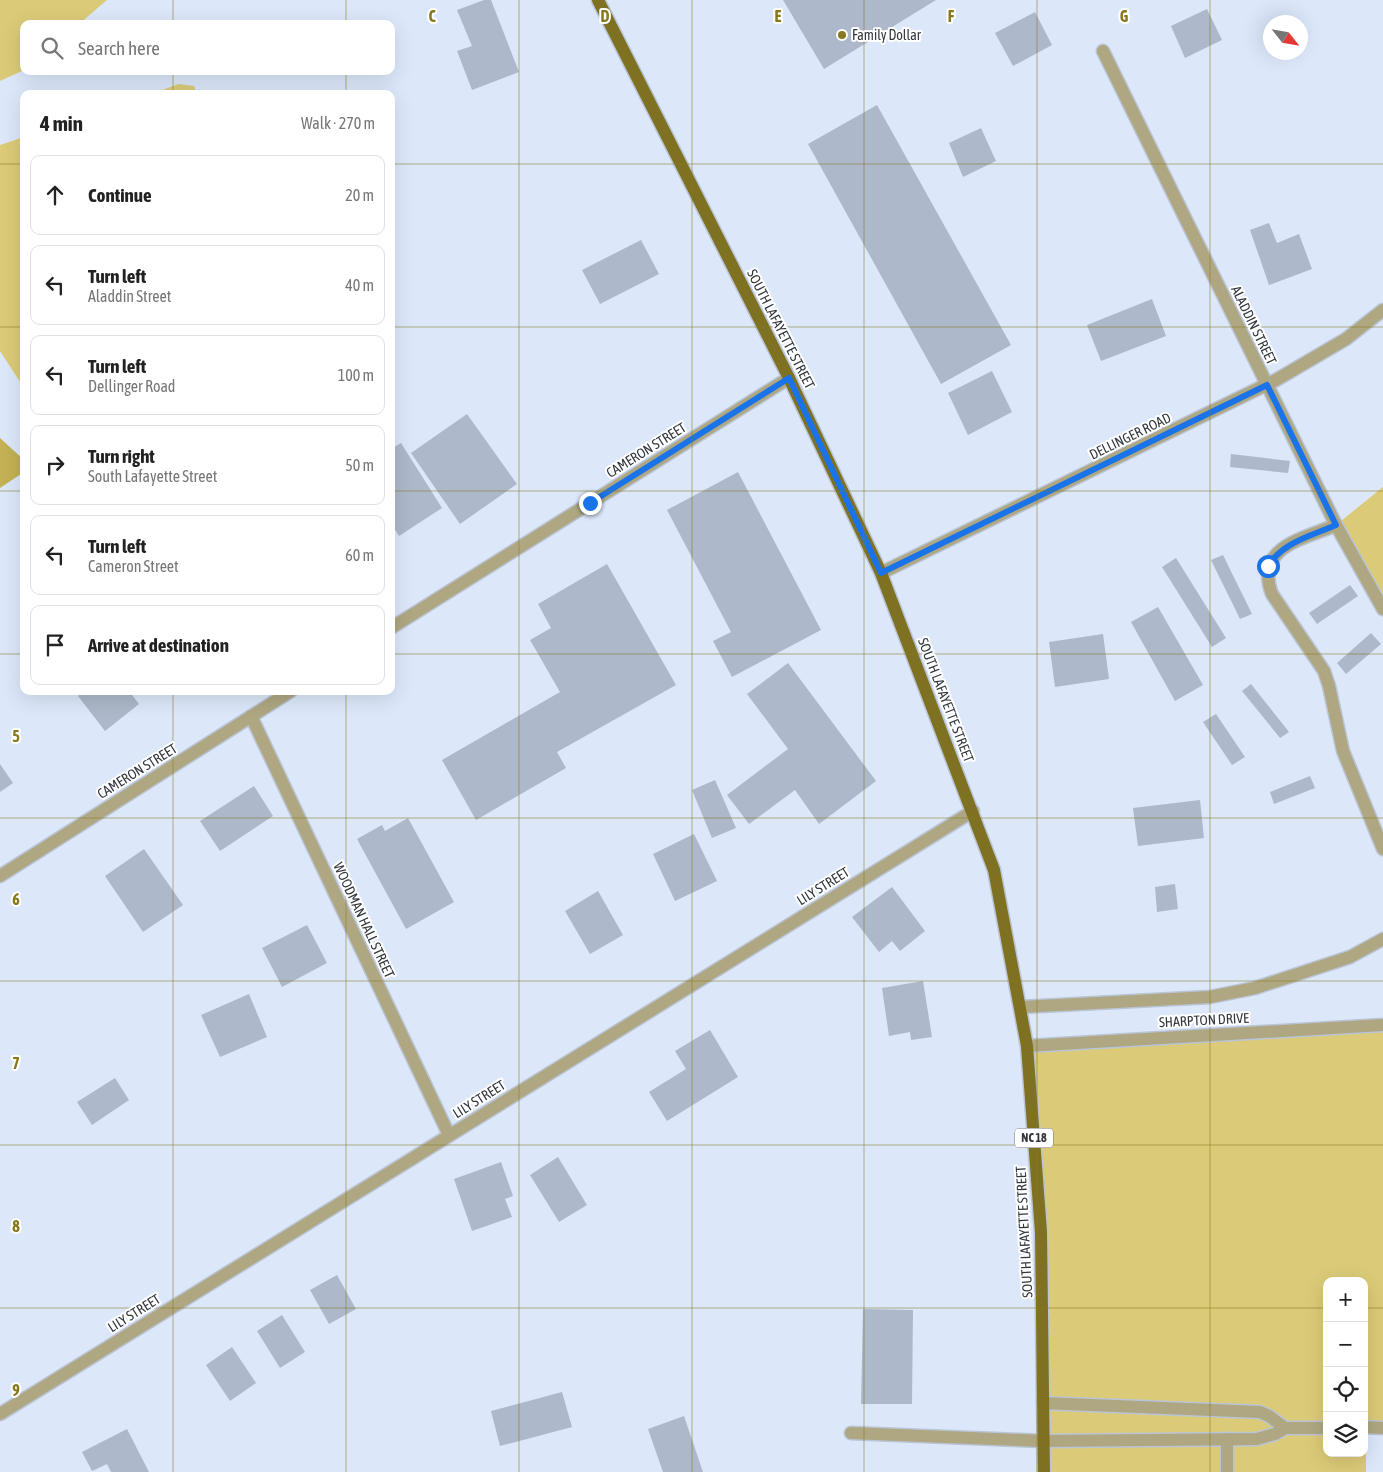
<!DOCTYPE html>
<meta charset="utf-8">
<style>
body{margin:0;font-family:"Asap Condensed",sans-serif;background:#f6f6f6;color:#222}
.controls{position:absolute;right:15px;bottom:15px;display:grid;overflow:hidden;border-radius:10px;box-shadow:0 5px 20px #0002}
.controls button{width:45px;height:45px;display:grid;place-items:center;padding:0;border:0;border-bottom:1px solid #e0e0e0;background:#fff;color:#222;font:25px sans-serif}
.compass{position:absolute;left:1263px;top:15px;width:45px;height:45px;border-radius:50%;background:#fff;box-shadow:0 5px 20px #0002;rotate:121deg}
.stop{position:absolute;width:15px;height:15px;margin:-11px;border:4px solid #1a73e8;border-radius:50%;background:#fff}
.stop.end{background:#1a73e8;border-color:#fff;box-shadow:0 1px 5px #0008}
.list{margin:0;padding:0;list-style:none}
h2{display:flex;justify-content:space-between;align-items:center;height:65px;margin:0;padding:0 20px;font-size:21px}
h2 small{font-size:16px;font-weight:400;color:#767676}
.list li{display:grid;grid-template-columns:32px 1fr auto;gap:15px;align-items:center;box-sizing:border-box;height:80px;margin:0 10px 10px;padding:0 10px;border:1px solid #e0e0e0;border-radius:10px}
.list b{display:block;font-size:19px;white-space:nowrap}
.list p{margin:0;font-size:16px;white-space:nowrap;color:#767676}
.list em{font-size:16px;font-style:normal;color:#767676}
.icon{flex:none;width:28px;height:28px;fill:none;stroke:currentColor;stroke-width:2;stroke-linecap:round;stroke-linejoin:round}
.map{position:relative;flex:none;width:1383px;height:1472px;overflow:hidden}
.search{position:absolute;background:#fff;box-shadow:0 5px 20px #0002;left:20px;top:20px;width:375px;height:55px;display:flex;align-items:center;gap:12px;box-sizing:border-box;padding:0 18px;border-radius:10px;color:#767676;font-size:19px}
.panel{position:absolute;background:#fff;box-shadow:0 5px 20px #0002;left:20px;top:90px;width:375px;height:605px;border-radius:10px}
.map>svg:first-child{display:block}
.green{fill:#dbcb78;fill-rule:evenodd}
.forest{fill:#c3b154}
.building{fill:#adb8ca}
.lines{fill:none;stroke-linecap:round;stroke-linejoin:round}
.service-casing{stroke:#bac4d4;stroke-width:15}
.minor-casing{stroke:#bac4d4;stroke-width:15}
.tertiary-casing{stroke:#bac4d4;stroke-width:15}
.primary-casing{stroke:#bac4d4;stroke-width:15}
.service{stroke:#aea782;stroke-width:12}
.minor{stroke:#aea782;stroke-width:12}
.tertiary{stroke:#aea782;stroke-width:12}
.primary{stroke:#7f7122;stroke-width:12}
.route{stroke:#1a73e8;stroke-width:6}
.grid{fill:none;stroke:#89791e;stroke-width:1;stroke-opacity:0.55}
.poi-dot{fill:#89791e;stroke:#fff;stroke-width:2}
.labels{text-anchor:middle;stroke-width:4;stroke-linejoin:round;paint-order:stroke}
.shield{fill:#fff;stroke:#6f7277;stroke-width:1}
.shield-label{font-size:12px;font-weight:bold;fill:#31363d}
.poi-label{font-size:14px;fill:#31363d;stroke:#fff;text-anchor:start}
.street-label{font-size:14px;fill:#31363d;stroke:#fff}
.grid-label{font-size:16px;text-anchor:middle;font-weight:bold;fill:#89791e;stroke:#fff;stroke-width:4;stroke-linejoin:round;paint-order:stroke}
</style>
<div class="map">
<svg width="1383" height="1472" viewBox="0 0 1383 1472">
<rect width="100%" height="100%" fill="#dce8fa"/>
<!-- green -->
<path class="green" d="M0 0H107L79 24H24V70L0 81Z
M179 84 194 86 197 94H151Z
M24 137V388L0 351V145Z
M1383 487V609L1336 525Z
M1383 1025V1428H1366V1472H1044L1041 1232 1027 1046ZM1327 1281H1364V1453H1327Z"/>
<!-- forest -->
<path class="forest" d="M0 438 24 460V472L0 488Z"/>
<!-- building -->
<path class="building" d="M484 0H491L519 72 472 90 457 51 472 46 457 10Z
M783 0H936L824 69Z
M1207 9 1222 40 1185 58 1171 26Z
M1035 12 1052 45 1013 66 995 33Z
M877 105 1011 345 941 384 808 144Z
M981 128 996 161 963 177 949 143Z
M1269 223 1277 243 1299 234 1312 269 1269 285 1250 230Z
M641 240 659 274 600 304 582 270Z
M1152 299 1166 336 1101 361 1087 325Z
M992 371 1012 412 968 435 948 393Z
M467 414 517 484 460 524 411 453Z
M401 443 442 508 399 536 391 523V449Z
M1231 454 1290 461 1288 473 1230 467Z
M738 472 821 630 732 677 713 641 731 632 667 510Z
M1223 555 1252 614 1240 619 1211 560Z
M1176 558 1226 638 1212 647 1162 567Z
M607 564 676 685 557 752 566 768 476 820 442 760 560 692 530 640 551 628 538 604Z
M1350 585 1358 596 1317 624 1309 613Z
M1158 607 1203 685 1175 701 1131 622Z
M1371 633 1381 644 1346 674 1337 663Z
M1103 634 1109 679 1055 687 1049 642Z
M788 663 876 781 819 824 795 790 749 824 727 795 788 749 747 694Z
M1251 684 1289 732 1280 738 1242 691Z
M84 691H129L139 704 105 731 78 696Z
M1216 714 1245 757 1232 765 1203 722Z
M0 764 13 783 0 792Z
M1310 776 1315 788 1274 804 1270 792Z
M715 780 736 828 712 838 692 790Z
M254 786 273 816 220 851 200 821Z
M1200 800 1204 838 1138 846 1133 808Z
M408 818 454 902 406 929 357 839 382 825 385 831Z
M694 834 717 881 675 901 653 854Z
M144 849 183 905 143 932 105 876Z
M1175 884 1178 909 1157 912 1155 887Z
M892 887 925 931 900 951 892 941 879 952 852 917Z
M598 891 623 935 590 954 565 911Z
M307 925 327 963 282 987 262 948Z
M923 981 932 1037 911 1040 910 1032 889 1036 882 988Z
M249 994 267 1037 220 1057 201 1015Z
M710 1030 738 1077 667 1121 649 1092 686 1069 675 1051Z
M115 1078 129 1100 92 1125 77 1102Z
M558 1157 587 1205 559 1222 530 1175Z
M501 1162 513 1196 505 1199 512 1217 472 1231 454 1179Z
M337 1275 356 1309 329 1324 310 1290Z
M863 1309 913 1310 912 1404H861Z
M282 1315 305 1352 280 1368 257 1331Z
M232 1347 256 1383 230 1401 206 1365Z
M562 1392 572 1427 500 1446 491 1411Z
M684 1416 703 1472H663L648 1429Z
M127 1429 149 1472H111L107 1464 92 1471 82 1452Z"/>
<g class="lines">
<defs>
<path id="service" d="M1336 525C1303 539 1254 547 1272 594L1324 671 1329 686 1343 751 1383 849
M1021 1007 1210 997 1255 988 1350 957 1383 939
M1364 1427 1383 1428
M1285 1428H1327
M851 1433 1043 1441 1257 1439 1275 1434 1285 1428 1269 1416 1260 1412 1043 1403
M1227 1472V1439"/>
<path id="minor" d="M1103 51 1336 525 1383 609
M391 628 789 378
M251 716 449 1135
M0 876 291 691
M1027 1046 1383 1025
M0 1414 973 811"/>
<path id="tertiary" d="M881 573 1276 380 1346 339 1383 310"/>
<path id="primary" d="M598 0 789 378 881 573 994 870 1027 1046 1041 1232 1044 1472"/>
</defs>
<!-- service casing -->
<use href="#service" class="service-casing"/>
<!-- minor casing -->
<use href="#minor" class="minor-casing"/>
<!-- tertiary casing -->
<use href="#tertiary" class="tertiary-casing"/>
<!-- primary casing -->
<use href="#primary" class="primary-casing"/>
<!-- service -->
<use href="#service" class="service"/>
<!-- minor -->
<use href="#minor" class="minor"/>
<!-- tertiary -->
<use href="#tertiary" class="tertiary"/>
<!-- primary -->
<use href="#primary" class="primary"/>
</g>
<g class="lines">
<!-- route -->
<path class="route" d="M590 503 789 378 881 573 1267 385 1336 525C1311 536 1283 542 1268 566"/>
</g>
<!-- grid -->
<path class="grid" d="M173 0V24M346 0V24M519 0V1472M692 0V1472M864 0V1472M1037 0V1472M1210 0V1472M173 71V94M346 71V94M0 164H24M391 164H1383M0 327H24M391 327H1383M0 491H24M391 491H1383M0 654H24M391 654H1383M173 691V1472M346 691V1472M0 818H1383M0 981H1383M0 1145H1383M0 1308H1327M1364 1308H1383"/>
<!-- markers -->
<circle class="poi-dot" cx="842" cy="35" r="5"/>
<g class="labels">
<!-- shield labels -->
<rect class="shield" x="1015" y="1128.5" width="38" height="19" rx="4"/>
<g class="shield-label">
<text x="1034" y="1142">NC 18</text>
</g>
<!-- poi labels -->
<g class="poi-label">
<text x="852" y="40">Family Dollar</text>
</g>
<!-- street labels -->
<g class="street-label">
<text transform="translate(1254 325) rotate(64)" y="5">ALADDIN STREET</text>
<text transform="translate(781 329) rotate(63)" y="5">SOUTH LAFAYETTE STREET</text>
<text transform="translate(1130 436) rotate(-26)" y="5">DELLINGER ROAD</text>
<text transform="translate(646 450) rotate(-32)" y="5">CAMERON STREET</text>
<text transform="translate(946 700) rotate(69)" y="5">SOUTH LAFAYETTE STREET</text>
<text transform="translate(137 771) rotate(-32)" y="5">CAMERON STREET</text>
<text transform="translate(823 886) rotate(-32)" y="5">LILY STREET</text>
<text transform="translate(364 920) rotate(65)" y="5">WOODMAN HALL STREET</text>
<text transform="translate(1204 1020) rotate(-3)" y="5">SHARPTON DRIVE</text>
<text transform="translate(479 1099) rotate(-32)" y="5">LILY STREET</text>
<text transform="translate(1024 1232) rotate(-93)" y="5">SOUTH LAFAYETTE STREET</text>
<text transform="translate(134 1313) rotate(-32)" y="5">LILY STREET</text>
</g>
</g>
<g class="grid-label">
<text x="432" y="22">C</text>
<text x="605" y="22">D</text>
<text x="778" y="22">E</text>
<text x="951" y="22">F</text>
<text x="1124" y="22">G</text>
<text x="16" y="742">5</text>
<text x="16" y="905">6</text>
<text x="16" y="1069">7</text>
<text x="16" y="1232">8</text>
<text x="16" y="1396">9</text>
</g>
</svg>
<div class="controls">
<button>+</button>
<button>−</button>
<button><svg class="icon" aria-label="locate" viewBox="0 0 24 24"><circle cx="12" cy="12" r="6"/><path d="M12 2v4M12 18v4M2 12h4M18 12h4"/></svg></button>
<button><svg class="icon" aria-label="layers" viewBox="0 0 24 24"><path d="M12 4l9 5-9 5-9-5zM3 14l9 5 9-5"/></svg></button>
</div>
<svg class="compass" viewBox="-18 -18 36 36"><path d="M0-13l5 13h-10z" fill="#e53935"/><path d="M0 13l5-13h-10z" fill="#767676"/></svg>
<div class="stop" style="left:1268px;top:566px"></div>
<div class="stop end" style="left:590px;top:503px"></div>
<div class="search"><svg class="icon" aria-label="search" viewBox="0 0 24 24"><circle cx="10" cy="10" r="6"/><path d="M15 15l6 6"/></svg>Search here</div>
<section class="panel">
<h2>4 min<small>Walk · 270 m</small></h2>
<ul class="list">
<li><svg class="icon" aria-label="ahead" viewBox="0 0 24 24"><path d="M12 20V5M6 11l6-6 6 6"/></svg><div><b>Continue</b></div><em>20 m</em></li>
<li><svg class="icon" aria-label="left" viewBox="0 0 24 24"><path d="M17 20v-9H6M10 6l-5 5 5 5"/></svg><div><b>Turn left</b><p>Aladdin Street</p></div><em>40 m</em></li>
<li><svg class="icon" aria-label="left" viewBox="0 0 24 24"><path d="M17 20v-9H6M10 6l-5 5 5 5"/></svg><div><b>Turn left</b><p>Dellinger Road</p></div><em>100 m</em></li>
<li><svg class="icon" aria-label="right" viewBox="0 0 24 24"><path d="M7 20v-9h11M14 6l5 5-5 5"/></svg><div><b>Turn right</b><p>South Lafayette Street</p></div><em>50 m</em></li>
<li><svg class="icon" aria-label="left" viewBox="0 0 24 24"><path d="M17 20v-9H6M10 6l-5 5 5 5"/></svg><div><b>Turn left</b><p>Cameron Street</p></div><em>60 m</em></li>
<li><svg class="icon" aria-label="arrive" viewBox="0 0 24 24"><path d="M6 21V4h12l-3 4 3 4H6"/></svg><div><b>Arrive at destination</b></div></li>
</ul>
</section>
</div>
